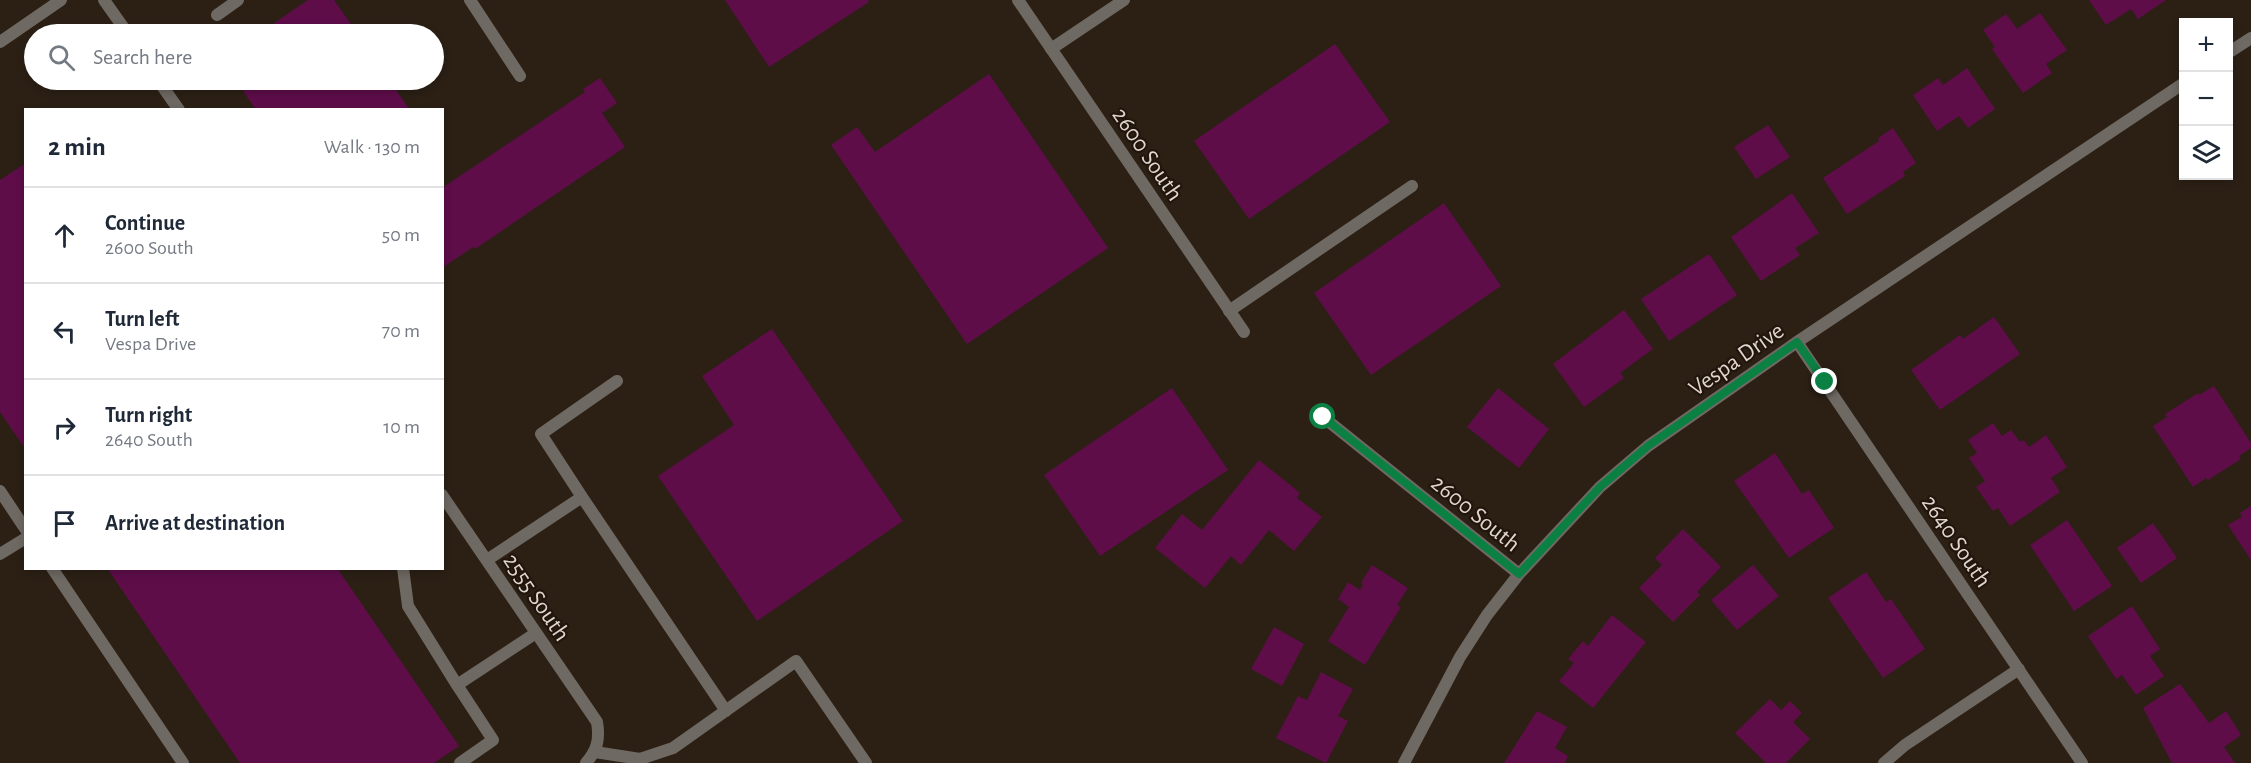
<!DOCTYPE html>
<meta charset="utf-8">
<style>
body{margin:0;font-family:"Alegreya Sans",sans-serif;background:#f2f2f3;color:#1f2937}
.controls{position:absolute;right:18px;top:18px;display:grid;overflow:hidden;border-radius:0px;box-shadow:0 3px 9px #0003}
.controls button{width:54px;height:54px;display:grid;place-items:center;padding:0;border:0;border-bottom:2px solid #e0e1e3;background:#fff;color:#1f2937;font:30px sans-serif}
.stop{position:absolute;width:18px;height:18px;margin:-14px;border:4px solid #0b8043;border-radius:50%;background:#fff}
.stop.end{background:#0b8043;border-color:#fff;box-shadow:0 2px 6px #0008}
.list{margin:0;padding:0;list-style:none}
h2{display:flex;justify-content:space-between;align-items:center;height:78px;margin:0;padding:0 24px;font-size:26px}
h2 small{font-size:20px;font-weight:400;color:#747a83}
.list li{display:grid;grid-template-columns:39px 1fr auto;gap:18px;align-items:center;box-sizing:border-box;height:96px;padding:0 24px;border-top:2px solid #e0e1e3}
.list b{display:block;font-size:22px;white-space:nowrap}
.list p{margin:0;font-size:20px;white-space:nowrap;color:#747a83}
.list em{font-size:20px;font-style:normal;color:#747a83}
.icon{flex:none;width:33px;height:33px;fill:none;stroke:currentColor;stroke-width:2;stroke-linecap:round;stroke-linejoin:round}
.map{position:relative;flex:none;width:2251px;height:763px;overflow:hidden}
.search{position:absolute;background:#fff;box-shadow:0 3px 9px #0003;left:24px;top:24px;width:420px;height:66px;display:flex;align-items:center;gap:15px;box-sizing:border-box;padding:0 21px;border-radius:33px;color:#747a83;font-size:22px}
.panel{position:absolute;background:#fff;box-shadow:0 3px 9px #0003;left:24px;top:108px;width:420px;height:462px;border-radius:0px}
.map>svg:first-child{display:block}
.building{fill:#5e0d49}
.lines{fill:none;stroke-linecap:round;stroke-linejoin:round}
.lane{stroke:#6e6962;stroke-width:12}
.street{stroke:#6e6962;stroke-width:12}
.route{stroke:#0b8043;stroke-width:8}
.labels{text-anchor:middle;stroke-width:4.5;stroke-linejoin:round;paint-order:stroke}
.street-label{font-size:24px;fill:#dfd6cf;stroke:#22160c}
</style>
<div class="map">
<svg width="2251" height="763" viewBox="0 0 2251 763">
<rect width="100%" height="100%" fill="#2c2015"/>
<!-- building -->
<path class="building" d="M308 0H334L358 34H258Z
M725 0H868L869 2 769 67Z
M2089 0H2166L2138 19 2131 9 2106 25Z
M2040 13 2067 50 2046 64 2052 73 2023 93 1992 49 1995 47 1983 30 2006 14 2019 31 2018 28Z
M1335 44 1390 122 1249 219 1194 141Z
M1967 68 1995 109 1968 128 1959 116 1937 131 1913 95 1938 78 1943 85Z
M989 74 1108 248 967 344 831 145 857 127 875 152Z
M600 78 617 103 602 113 625 147 475 249 473 247 442 268V188L585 92 583 89Z
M236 80H389L410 110H256Z
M1768 125 1790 157 1756 179 1734 147Z
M1893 128 1916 163 1903 172 1905 176 1847 214 1823 178 1879 141 1878 138Z
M26 163V450L0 412V180Z
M1792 193 1819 233 1795 248 1800 255 1761 281 1731 237Z
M1444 203 1501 286 1371 375 1314 293Z
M1709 254 1737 295 1669 341 1641 299Z
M1624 310 1653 349 1620 373 1624 378 1584 407 1553 364Z
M1994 317 2020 354 1940 410 1911 370 1960 335 1963 339Z
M772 329 903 521 757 621 658 476 734 425 702 376Z
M2214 386 2251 443V448L2239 456 2241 459 2208 480 2206 478 2193 487 2153 426 2167 417 2165 414 2198 393 2199 395Z
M1172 388 1228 470 1100 556 1044 475Z
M1498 388 1549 429 1519 468 1467 427Z
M1993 423 2002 436 2011 430 2020 442 2024 440 2029 447 2046 435 2067 467 2051 478 2060 492 2010 526 1998 508 1993 511 1976 487 1985 481 1969 458 1977 453 1968 440Z
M1775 453 1802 494 1809 490 1834 528 1789 558 1734 481Z
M1259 460 1300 493 1297 498 1322 517 1294 551 1269 530 1241 565 1231 556 1205 588 1155 548 1182 514 1202 530Z
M2251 506V560L2228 525 2242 517 2240 513Z
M2067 520 2112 586 2074 611 2030 545Z
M2153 523 2177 558 2141 583 2117 548Z
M1683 529 1721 567 1697 592 1700 595 1673 622 1639 588 1662 565 1655 558Z
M1372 565 1408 588 1397 605 1401 607 1365 665 1328 641 1349 607 1338 599 1348 582 1360 590 1363 584 1361 583Z
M1753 565 1779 596 1737 630 1711 600Z
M107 568H337L459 746 434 763H240Z
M1866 572 1886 602 1891 599 1925 649 1883 678 1828 598Z
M2132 606 2160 649 2150 656 2164 676 2136 695 2122 675 2116 679 2088 636Z
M1612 615 1646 642 1593 708 1559 681 1574 663 1568 659 1583 641 1588 646Z
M1274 627 1304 644 1282 686 1251 669Z
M1321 672 1353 689 1338 716 1348 721 1326 763 1276 738 1298 696 1307 700Z
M2180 684 2209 723 2226 711 2241 735 2224 747 2235 763H2172L2143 708Z
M1770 699 1781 710 1790 701 1802 713 1793 722 1810 739 1786 763H1766L1735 733Z
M1537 711 1567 727 1555 748 1568 756 1565 763H1504Z"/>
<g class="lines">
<!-- lane -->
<path class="lane" d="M470 0 520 76
M217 15 238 0
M1051 49 1124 0
M1229 311 1412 186
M0 491 26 530
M582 497 541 434 617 381
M0 554 26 538
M487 560 582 497 726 711
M52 568 183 763
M403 568 408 606 457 685
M595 752 640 759 673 748 796 661 866 763
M460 763 493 740 457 685 536 633"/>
<!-- street -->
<path class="street" d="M104 0 128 34
M1018 0 1244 332
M0 42 61 0
M2228 53 2251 38
M158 80 179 110
M1797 342 2082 763
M1323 417 1519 574
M442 495 597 722C600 740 597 750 586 763
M1404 763 1460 657 1487 615 1519 574 1600 487 1648 446 1797 342 2184 83
M1884 763 1905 745 2019 669"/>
</g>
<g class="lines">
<!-- route -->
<path class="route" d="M1323 417 1519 574 1600 487 1648 446 1797 342 1825 382"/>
</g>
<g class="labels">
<!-- street labels -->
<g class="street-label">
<text transform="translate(1148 154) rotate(56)" y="8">2600 South</text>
<text transform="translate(1736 359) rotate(-35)" y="8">Vespa Drive</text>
<text transform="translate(1476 513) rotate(39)" y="8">2600 South</text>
<text transform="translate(1957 541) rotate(56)" y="8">2640 South</text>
<text transform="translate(537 597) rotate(56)" y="8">2555 South</text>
</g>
</g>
</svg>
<div class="controls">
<button>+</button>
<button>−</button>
<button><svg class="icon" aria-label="layers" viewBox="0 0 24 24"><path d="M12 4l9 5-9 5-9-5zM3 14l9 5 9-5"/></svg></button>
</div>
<div class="stop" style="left:1323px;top:417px"></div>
<div class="stop end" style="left:1825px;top:382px"></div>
<div class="search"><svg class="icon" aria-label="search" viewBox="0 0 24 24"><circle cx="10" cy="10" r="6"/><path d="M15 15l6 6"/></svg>Search here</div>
<section class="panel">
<h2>2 min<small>Walk · 130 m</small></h2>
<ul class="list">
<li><svg class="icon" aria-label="ahead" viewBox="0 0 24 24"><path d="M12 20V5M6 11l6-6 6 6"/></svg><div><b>Continue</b><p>2600 South</p></div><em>50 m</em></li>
<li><svg class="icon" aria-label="left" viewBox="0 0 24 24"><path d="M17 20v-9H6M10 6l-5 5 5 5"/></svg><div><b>Turn left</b><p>Vespa Drive</p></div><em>70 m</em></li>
<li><svg class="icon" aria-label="right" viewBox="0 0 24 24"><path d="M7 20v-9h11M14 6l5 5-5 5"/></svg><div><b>Turn right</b><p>2640 South</p></div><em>10 m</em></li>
<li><svg class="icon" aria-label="arrive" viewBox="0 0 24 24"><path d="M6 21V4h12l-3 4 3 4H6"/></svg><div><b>Arrive at destination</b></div></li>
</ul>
</section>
</div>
